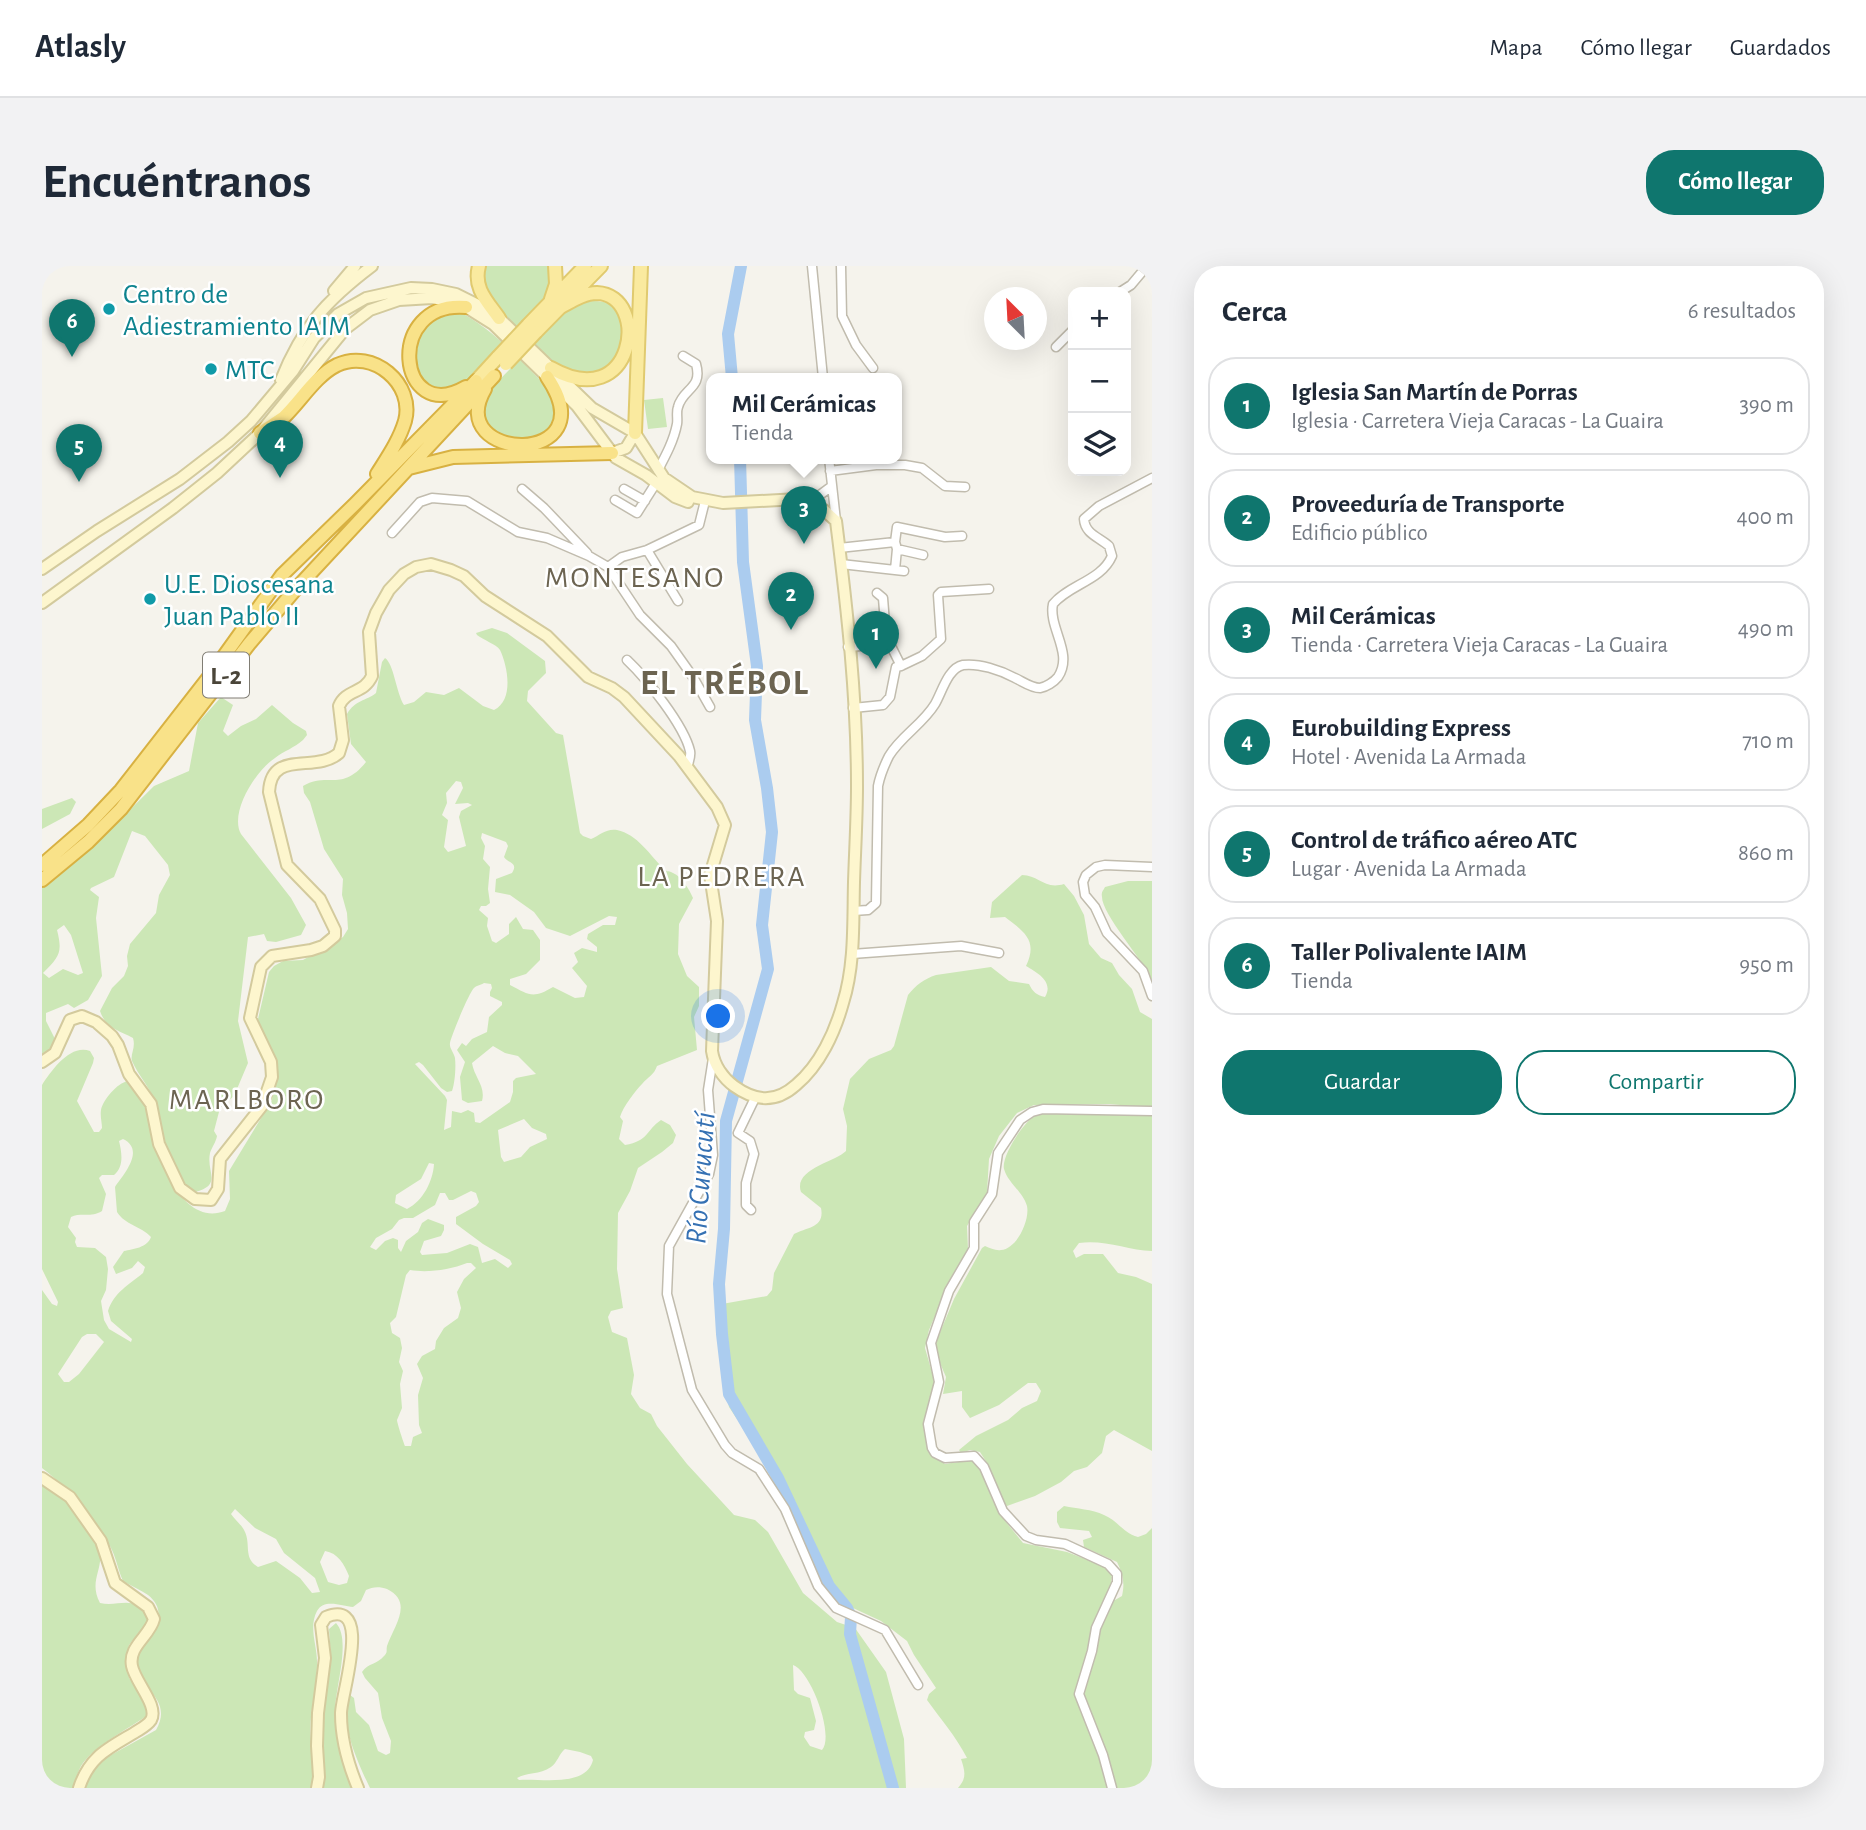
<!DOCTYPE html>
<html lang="es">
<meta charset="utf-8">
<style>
body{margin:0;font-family:"Alegreya Sans",sans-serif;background:#f2f2f3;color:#1f2937}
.controls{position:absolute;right:21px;top:21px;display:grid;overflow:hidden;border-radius:14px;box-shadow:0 7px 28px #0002}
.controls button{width:63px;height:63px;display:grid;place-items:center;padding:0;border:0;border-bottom:2px solid #e0e1e3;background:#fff;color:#1f2937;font:35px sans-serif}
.compass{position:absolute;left:942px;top:21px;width:63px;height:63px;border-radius:50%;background:#fff;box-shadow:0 7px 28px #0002;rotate:336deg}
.you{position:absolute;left:677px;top:751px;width:24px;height:24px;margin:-18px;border:5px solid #fff;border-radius:50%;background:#1a73e8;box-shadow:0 0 0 10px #1a73e833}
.badge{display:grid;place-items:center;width:46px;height:46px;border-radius:50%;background:#0f766e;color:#fff;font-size:23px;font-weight:700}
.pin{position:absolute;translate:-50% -58px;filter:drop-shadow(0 2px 4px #0008)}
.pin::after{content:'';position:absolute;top:37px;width:24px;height:21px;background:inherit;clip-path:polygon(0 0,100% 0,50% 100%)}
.popup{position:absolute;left:664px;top:107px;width:196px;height:91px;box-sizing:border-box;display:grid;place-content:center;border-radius:14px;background:#fff;filter:drop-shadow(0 2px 5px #0005);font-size:23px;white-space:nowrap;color:#747a83}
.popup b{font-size:26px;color:#1f2937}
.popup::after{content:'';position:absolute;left:50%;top:100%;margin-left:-14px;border:14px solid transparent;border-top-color:#fff}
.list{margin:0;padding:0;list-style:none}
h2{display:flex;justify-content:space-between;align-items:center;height:91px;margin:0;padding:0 28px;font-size:30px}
h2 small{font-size:23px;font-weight:400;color:#747a83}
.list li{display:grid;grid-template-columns:46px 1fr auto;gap:21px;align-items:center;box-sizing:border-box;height:98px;margin:0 14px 14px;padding:0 14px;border:2px solid #e0e1e3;border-radius:28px}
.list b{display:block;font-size:26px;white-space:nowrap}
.list p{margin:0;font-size:23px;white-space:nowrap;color:#747a83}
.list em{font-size:23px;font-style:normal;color:#747a83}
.actions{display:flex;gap:14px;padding:21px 28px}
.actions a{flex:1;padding:16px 0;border:2px solid #0f766e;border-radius:28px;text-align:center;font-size:24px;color:#0f766e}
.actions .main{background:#0f766e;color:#fff}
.icon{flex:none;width:38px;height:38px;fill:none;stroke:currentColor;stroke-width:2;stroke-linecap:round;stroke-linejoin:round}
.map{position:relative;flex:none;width:1110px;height:1522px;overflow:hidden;border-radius:28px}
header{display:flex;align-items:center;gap:42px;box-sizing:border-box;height:98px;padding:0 35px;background:#fff;border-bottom:2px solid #e0e1e3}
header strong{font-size:33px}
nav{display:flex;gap:38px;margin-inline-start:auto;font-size:24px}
.intro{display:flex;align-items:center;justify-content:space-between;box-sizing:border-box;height:168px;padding:0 42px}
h1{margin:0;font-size:49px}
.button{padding:18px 32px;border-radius:28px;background:#0f766e;color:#fff;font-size:24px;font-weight:700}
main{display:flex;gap:42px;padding:0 42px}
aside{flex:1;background:#fff;border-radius:28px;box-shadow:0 7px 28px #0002}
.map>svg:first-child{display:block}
.green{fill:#cce7b6;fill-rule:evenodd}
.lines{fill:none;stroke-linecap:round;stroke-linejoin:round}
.river{stroke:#abccef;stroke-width:12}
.minor-casing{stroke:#c1bcae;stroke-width:11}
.secondary-casing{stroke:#d3ca9d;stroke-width:14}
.primary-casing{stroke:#e0ca6f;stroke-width:16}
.trunk-casing{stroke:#d8b142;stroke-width:16}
.minor{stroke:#fff;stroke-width:8}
.secondary{stroke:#fdf6ce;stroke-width:10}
.primary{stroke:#faea9f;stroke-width:12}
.trunk{stroke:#f9e289;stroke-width:12}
.primary-bridge-casing{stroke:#e0ca6f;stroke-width:16;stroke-linecap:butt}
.primary-bridge{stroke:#faea9f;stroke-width:12}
.culture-dot{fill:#0f9aa8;stroke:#fff;stroke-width:2.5}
.labels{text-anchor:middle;stroke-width:5;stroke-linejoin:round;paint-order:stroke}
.shield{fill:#fff;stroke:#807d74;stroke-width:2}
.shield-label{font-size:26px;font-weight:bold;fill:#4a4539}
.culture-label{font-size:28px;fill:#0d838f;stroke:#fff;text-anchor:start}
.neighbourhood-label{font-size:30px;letter-spacing:2px;fill:#6c6451;stroke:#fff}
.water-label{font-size:30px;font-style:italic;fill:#3571b3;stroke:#fff}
.district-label{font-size:35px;font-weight:bold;letter-spacing:2px;fill:#6c6451;stroke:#fff}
</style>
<header>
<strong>Atlasly</strong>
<nav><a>Mapa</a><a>Cómo llegar</a><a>Guardados</a></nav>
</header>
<div class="intro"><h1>Encuéntranos</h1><a class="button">Cómo llegar</a></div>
<main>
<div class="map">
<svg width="1110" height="1522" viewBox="0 0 1110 1522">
<rect width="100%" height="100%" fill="#f5f3ec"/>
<!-- green -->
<path class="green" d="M444 0H507L510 22 499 39 481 56 498 71C523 49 534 27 569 38L580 54 579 90 553 111 514 101 460 50 448 35 440 11Z
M416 45C453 64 480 96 509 125L513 136 512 161 494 175 448 168C435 132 446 126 470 101L454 86C442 99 429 116 412 122 381 135 365 93 374 68 377 61 386 53 392 47Z
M621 132 625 161 606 163 602 134Z
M450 362 465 367 503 395 504 407 486 425 485 435 514 467 521 469 538 567 541 570 549 573C558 569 565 562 575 564 595 568 608 589 621 602 628 608 623 603 631 607 640 611 647 623 651 632L637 658 636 688 645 710 657 721V740L652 751 655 784 615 800C612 809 606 811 600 818 593 825 581 841 578 851L581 855 577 873 583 879C607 875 604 864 619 854L628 859 634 869 631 877 620 886 596 902 588 925 576 947 575 1003 581 1042 569 1045 566 1051 570 1066 585 1072 592 1109 589 1128 598 1142 609 1148 615 1160 645 1198 692 1249 713 1254 726 1266 761 1327 795 1356 813 1362 844 1406 862 1473 864 1522H328C317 1499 295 1453 308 1429L312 1432 314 1446 327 1459 336 1485 344 1489 348 1487 349 1475 340 1452 336 1427 323 1412 320 1406C326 1397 336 1398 342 1390 346 1386 344 1385 345 1380 352 1360 372 1336 345 1323 337 1320 330 1321 324 1324L319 1335 311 1341C300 1340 282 1332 275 1345 266 1362 276 1381 275 1399 275 1424 266 1449 269 1475L271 1477 289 1392 287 1363 294 1357C310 1374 292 1425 293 1448 295 1476 299 1496 310 1522H44L48 1507 60 1494 114 1464C133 1431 92 1422 95 1392 105 1372 131 1349 106 1329 99 1324 89 1320 81 1315 76 1304 74 1291 68 1280 53 1253 24 1220 0 1202V1024L10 1038 15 1040 16 1036 0 1003V819C10 804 28 778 48 785L52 792 51 797 35 835 52 866H57L60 862C60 857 58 850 59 844 61 834 75 817 86 815 91 821 99 829 103 836 106 844 106 854 108 862 117 893 140 961 183 945L188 933 187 905 230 834 231 823 216 753 227 706 232 700 241 695 261 694 268 690 301 671 306 663 305 647 300 629 301 613 282 583 268 536 262 527 261 520C286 505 299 527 324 496L309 478 305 448C313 434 324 435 334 427L340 396 343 392C352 398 354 426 362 439L372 436 384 426 402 429 417 422 441 440 452 444C472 434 466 401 458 384 454 378 441 374 435 369L434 367ZM414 515 419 516 421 522 413 538 426 537 430 539 419 545 417 551 424 580 406 586 402 581 406 554 400 549 405 537 404 527ZM440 567 464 576 466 580 462 591C465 597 477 596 470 607L454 613 453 626 468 629 492 646 504 662 528 670 567 650 575 651 573 659H561L546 668 545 673 555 681V686L540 682 532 687 536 696 530 702 545 720 542 731 533 732 511 721C491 733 487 729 468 719V713L484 708 498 694V674L491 664 481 663 474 651 467 658V668L454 677 450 675 445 660 446 652 437 644 439 640H444L448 637 446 623 448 601 441 593 443 580 439 572ZM442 717 449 718 450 722 448 726V730L460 736V739L447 751 445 766 430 773 424 780 420 777 415 784 423 796 418 811 420 834 426 837 440 835C444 820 432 811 430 797L451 780 463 787 476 790 494 808 474 812 471 815V826L468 836 438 857 433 856 432 847 426 844 419 847 410 845 409 861 402 864 405 834 403 830 373 798 377 796 381 799 399 822 405 826 410 825C413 817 414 801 413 792 412 787 407 782 408 777 409 770 428 725 432 722 435 719 439 719 442 717ZM482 853 490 862 504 868 505 873 488 881 479 891 462 896 459 891 456 864ZM81 873C104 884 81 909 73 921L75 946C83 959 99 960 109 971 105 982 91 983 82 985L71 1001 74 1008 90 1002 96 995 103 1001 101 1007C87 1019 72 1026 66 1045L69 1055 90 1073 89 1076 67 1063 62 1054 59 1035 64 1024 66 1003 64 991 53 982 35 981 33 976 34 972 26 961 29 951C39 946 49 952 60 945L64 928 57 912 60 909H72C82 901 80 887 77 875ZM387 897 392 898C391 915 381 935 365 943L353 937 354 929 379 913ZM429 925 434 927 437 936 434 940 414 951V958L441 978 468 994 470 998 466 1002 453 993 440 997 436 981 428 978 405 987 380 989 378 986 382 975 399 970 402 964V959L386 953 380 957 376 966 364 975 359 986 356 982V974L351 972 343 975 334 984 328 981 334 972 350 963 357 954 362 952H371L393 939 398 927H403L407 934H411ZM425 997H429L434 1002 422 1013 415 1026 419 1042 416 1052 402 1062 394 1075 393 1083 380 1090 375 1098 381 1112 376 1129 377 1159 380 1167 371 1171 369 1180H363C362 1178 355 1157 355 1154L360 1142 358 1118 361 1105 357 1096 360 1082 358 1072 350 1067 348 1057 354 1051 364 1009 368 1004C385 1007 408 1004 425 997ZM54 1068 62 1076 37 1108 27 1116H22L16 1108 40 1071 45 1068ZM193 1243 213 1262 234 1273 242 1287 273 1312 278 1326 270 1327 258 1312 234 1295 216 1301C201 1292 209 1279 203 1266 200 1259 193 1254 189 1248ZM283 1285C296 1287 302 1298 307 1310L305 1317 297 1319 286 1316 278 1296ZM751 1399C768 1404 793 1469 780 1484L768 1480 762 1471 763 1466 772 1464 774 1455 768 1432 756 1428 752 1424ZM523 1483 538 1486 549 1490 551 1494C544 1522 498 1512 477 1514L475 1512C484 1506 498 1509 509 1501 515 1497 517 1488 523 1483Z
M179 431 191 439 181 465 186 470 199 460 214 453 230 439 251 457 264 465 265 469 261 474C252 482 242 485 233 492 214 504 187 547 199 568L249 632 264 659 259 669 234 676 225 675 222 668 206 671 196 755 206 797 192 830 178 842 172 865 175 870C174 876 170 881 168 887 164 906 181 919 153 926 124 918 121 857 112 834 107 820 96 809 90 795 88 788 94 782 91 772 77 764 64 763 58 745L70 722 82 710 86 700 85 690 88 678 114 647 117 629 128 609 126 599 103 570 90 565 72 611 49 622 48 624 57 631 54 652 60 710 46 734 32 742 26 738 4 747V755L15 777 0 795V622L45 586 112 520 147 505 156 457ZM22 659 29 669 41 707 36 709 21 703 7 712 1 707C17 691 21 687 15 664Z
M30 532 34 536 28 548 0 563V543Z
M980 609C997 609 1002 624 1022 618L1032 630 1042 649 1047 678 1059 692 1070 697 1077 709 1090 723 1098 746 1110 753V842L1068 838 992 839 975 847 957 870 947 893 945 927 925 960 926 983 910 1010 887 1064 883 1082 893 1117 881 1160 887 1185 903 1198 929 1194 936 1198 951 1235 964 1256 981 1277 1025 1286 1064 1301 1070 1309 1068 1324 1073 1334 1080 1330C1083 1317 1081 1308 1075 1296L1042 1281 1041 1274 1050 1271 1047 1265 1018 1262 1015 1256V1246L1022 1240C1035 1243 1050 1243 1062 1249 1075 1254 1081 1267 1096 1271L1104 1268 1110 1262V1522H1074L1063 1483 1037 1437V1441L1055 1482 1066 1522H916C925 1512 923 1505 919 1493L925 1492C913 1469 900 1455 885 1434L887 1428 894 1422 872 1389 865 1375 839 1355 798 1336 782 1324 775 1307 766 1269 753 1235 741 1224 732 1211 727 1191 716 1168 711 1162 695 1153 687 1141 681 1113 682 1099 678 1052 680 1038 725 1030 730 1024 732 1007 752 968C765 961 783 962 779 942L759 926C751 903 793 896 804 885L805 860 801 843 808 813 827 793 849 784 852 780 866 729C874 719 882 713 894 709L949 701 967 715 987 718C991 726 994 729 1003 731 1012 716 996 707 984 700 996 675 983 666 963 651L948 652 950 636Z
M1086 615H1110V714C1100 693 1060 648 1060 631 1059 626 1061 625 1063 621Z
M1006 847 1110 849V985C1086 984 1061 973 1037 977L1031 985 1034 992 1042 988H1061L1076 1007 1094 1011 1110 1018V1185L1072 1164 1064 1170 1060 1187 1045 1201 1032 1205 1019 1216 993 1230 965 1240 962 1238 945 1197 938 1186 928 1184 919 1187 917 1184 934 1170 966 1154 980 1142 995 1135 999 1125 994 1117H986L957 1139 928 1152 920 1141V1125L901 1128 904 1111 895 1090 894 1076 912 1033 940 982 943 980C948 982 954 985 959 984 975 983 988 954 985 940 981 926 966 917 962 903 959 891 980 859 990 852 995 849 1000 848 1006 847Z
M0 1220 16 1227 22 1233C31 1246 56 1273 58 1288 60 1305 47 1316 58 1337 76 1342 92 1327 106 1351V1355L87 1379 85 1392 87 1412 98 1427 106 1446 103 1451C84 1464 51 1481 39 1500 35 1507 34 1515 31 1522H0Z"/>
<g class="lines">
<!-- river -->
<path class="river" d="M690 112 686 68 699 0
M698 192 701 296 715 400 713 454 725 522 730 566 720 659 726 703 684 855 682 963 677 1018 680 1068 687 1128 736 1212 787 1320 805 1342 809 1351 808 1368 851 1522"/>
<defs>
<path id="minor" d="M770 0 781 112
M799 0 800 50 814 79 831 102
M1078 26 1089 19 1105 0
M1014 81 1031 64
M787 192 794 255
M616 204C624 189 632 174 635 158 636 153 634 146 636 141 641 122 661 123 654 98L641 90
M788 205 834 199H863L880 202 903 220 923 221
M480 223 502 242 545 287
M582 223 603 235
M573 234 595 247 614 217
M663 235 657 259 605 284 580 291 566 301 598 349 629 380 651 411 668 441
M767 237 790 220
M350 267 378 236 390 232 425 235 476 266 505 272 547 290 566 301
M853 276 855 283 881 289
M797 282 853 276 855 261 903 271 920 270
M605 284 636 335
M799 298 862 305
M853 304 855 283
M806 381 846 378
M585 394C604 412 642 459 648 485 649 490 647 496 645 501
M859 400 880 390 899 373 896 329 899 326 947 323
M811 442 841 439 848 431 854 401 859 400 844 370 841 332 835 327
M1110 601 1063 599 1054 601 1044 609 1041 616 1043 629 1053 641 1065 667 1101 705 1110 730
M811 645 826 644 834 637 836 520C838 510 842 500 847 490 859 470 881 458 893 438 900 426 906 402 921 399 937 397 958 404 973 412 980 415 989 422 998 422 1004 421 1012 416 1016 411 1032 387 1006 362 1011 338 1028 318 1059 315 1070 290L1067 280C1057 271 1043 268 1042 253L1057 240 1110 212
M810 688 919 680 957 687
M671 792 666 824 671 889 667 908 627 980 625 1028 650 1124 683 1179 690 1187 717 1203 743 1243 776 1320 794 1342 843 1364 876 1419
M709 944 704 939V917L712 888 708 875 696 867 713 832
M1070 1522 1061 1489 1037 1428 1050 1385 1054 1362 1075 1316V1308L1066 1298 1023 1278 994 1274 984 1270 961 1245 942 1201 932 1190 903 1192 893 1187 890 1182 886 1158 897 1116 889 1077 907 1025 932 982V956L950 928 956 887 978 854 990 846 1001 843 1110 845"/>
<path id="secondary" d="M292 25 313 0
M239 114C260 61 285 34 330 0
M570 187 584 182 593 167
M0 303 55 265 138 213 186 176 209 155 251 105 272 72 296 48 324 32 369 22 390 23 414 28 438 40 457 52 550 142 593 167 622 212 650 231 681 237 756 233 782 244 794 255C805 342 815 432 815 520 815 552 813 584 812 616 811 656 813 699 801 737 793 766 778 799 754 819 734 837 714 836 692 820 681 812 672 799 670 785L675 655 668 609 683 559 675 541 637 490 582 431 570 422 546 411 505 370 443 330 422 310 409 304 389 298 374 301 362 308 347 324 334 347 327 366 330 410C322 428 304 423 297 440L301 474 297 487C274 508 229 482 227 526L245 599 278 633 293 664V670L281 680 269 684 230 690 219 701 208 752 229 796 230 811 220 840 178 893 176 923 169 934 153 933 138 922 117 878 109 838 87 808 76 779 70 770 54 756 40 750 28 754 13 787 0 796
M0 337 131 242 175 207 218 167 303 63 328 44 357 34 390 32 406 35 424 41 451 58 535 140 574 192 604 209 633 231 646 236
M0 1212 28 1231 59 1275 73 1317 106 1341 112 1353C108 1370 86 1380 90 1400 93 1416 117 1440 109 1454 105 1460 98 1463 92 1467 65 1483 47 1491 37 1522
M275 1522 277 1511 275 1480 276 1447 283 1392 279 1359 284 1351C333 1331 298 1431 299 1448 299 1475 306 1498 316 1522"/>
<path id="primary" d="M437 0C431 22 445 35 457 52
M509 33 514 18 513 0
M486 59 543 0
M494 66 559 0
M509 102C593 150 609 29 555 27 542 27 530 35 519 41
M434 115 456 91
M593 167 599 0"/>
<path id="trunk" d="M424 121C355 161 342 34 424 41
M443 123C400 197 567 202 505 111
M218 167C225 162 234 157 241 152 259 135 273 110 295 99 331 82 373 118 363 155 357 175 345 192 335 208
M367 202 411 191 570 187
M0 599 46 559 79 524 167 411 240 309 313 238 434 115
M0 614 46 576 79 543 207 378 252 325 452 110"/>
</defs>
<!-- minor casing -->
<use href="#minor" class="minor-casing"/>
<!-- secondary casing -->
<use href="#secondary" class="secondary-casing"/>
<!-- primary casing -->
<use href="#primary" class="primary-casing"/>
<!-- trunk casing -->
<use href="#trunk" class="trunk-casing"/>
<!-- minor -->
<use href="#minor" class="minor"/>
<!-- secondary -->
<use href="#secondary" class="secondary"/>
<!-- primary -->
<use href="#primary" class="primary"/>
<!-- trunk -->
<use href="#trunk" class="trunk"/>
<defs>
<path id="primary-bridge" d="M456 91 486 59
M464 98 494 66"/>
</defs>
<!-- primary-bridge casing -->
<use href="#primary-bridge" class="primary-bridge-casing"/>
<!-- primary-bridge -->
<use href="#primary-bridge" class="primary-bridge"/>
</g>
<!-- markers -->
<g class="culture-dot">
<circle cx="67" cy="43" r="7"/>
<circle cx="169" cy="103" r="7"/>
<circle cx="108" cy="333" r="7"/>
</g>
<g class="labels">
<!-- shield labels -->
<rect class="shield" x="161" y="386.5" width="46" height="45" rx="5"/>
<g class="shield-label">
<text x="184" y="418">L-2</text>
</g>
<!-- culture labels -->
<g class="culture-label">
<text x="81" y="37">Centro de<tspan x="81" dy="32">Adiestramiento IAIM</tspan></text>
<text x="183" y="113">MTC</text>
<text x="122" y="327">U.E. Dioscesana<tspan x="122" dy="32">Juan Pablo II</tspan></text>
</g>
<!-- neighbourhood labels -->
<g class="neighbourhood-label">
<text x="593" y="321">MONTESANO</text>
<text x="680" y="620">LA PEDRERA</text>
<text x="205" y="843">MARLBORO</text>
</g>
<!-- water labels -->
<g class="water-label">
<text transform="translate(658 912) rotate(-86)" y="10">Río Curucutí</text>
</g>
<!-- district labels -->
<g class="district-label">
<text x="683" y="428">EL TRÉBOL</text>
</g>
</g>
</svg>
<div class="controls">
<button>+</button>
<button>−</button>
<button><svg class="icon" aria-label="layers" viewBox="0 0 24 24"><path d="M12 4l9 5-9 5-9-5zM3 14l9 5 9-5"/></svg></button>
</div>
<svg class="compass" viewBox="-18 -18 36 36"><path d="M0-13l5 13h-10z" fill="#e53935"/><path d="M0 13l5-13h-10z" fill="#747a83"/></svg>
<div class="you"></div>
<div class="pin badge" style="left:834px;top:403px">1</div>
<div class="pin badge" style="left:749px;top:364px">2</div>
<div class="pin badge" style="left:762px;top:278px">3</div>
<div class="popup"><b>Mil Cerámicas</b>Tienda</div>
<div class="pin badge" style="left:238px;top:212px">4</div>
<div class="pin badge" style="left:37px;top:216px">5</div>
<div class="pin badge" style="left:30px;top:91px">6</div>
</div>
<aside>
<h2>Cerca<small>6 resultados</small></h2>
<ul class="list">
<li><span class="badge">1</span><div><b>Iglesia San Martín de Porras</b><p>Iglesia · Carretera Vieja Caracas - La Guaira</p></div><em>390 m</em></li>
<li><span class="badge">2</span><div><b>Proveeduría de Transporte</b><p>Edificio público</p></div><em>400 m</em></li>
<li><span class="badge">3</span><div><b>Mil Cerámicas</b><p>Tienda · Carretera Vieja Caracas - La Guaira</p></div><em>490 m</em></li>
<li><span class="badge">4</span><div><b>Eurobuilding Express</b><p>Hotel · Avenida La Armada</p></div><em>710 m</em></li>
<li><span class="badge">5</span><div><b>Control de tráfico aéreo ATC</b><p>Lugar · Avenida La Armada</p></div><em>860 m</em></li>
<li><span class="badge">6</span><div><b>Taller Polivalente IAIM</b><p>Tienda</p></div><em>950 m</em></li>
</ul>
<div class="actions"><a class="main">Guardar</a><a>Compartir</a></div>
</aside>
</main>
